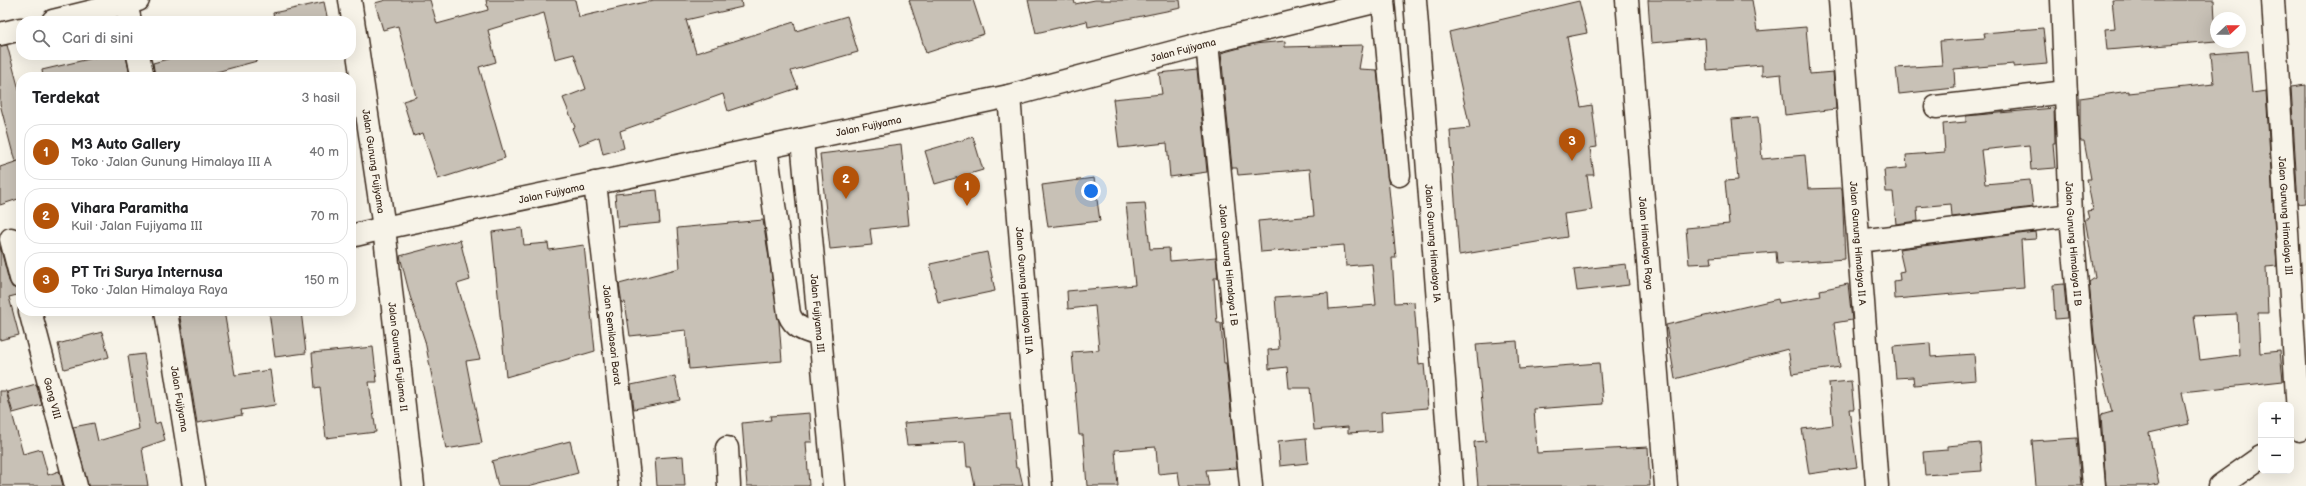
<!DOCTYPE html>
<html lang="id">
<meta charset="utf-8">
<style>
body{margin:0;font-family:"Balsamiq Sans",sans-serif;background:#f6f6f6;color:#202124}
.controls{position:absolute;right:12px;bottom:12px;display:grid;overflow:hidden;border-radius:8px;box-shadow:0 4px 16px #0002}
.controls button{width:36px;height:36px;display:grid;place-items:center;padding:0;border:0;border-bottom:1px solid #e0e0e0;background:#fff;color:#202124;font:20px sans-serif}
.compass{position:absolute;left:2210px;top:12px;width:36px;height:36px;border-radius:50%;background:#fff;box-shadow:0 4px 16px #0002;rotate:68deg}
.you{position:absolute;left:1091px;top:191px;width:14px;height:14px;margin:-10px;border:3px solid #fff;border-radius:50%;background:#1a73e8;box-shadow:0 0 0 6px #1a73e833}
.badge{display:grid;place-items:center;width:26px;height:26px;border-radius:50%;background:#b45309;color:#fff;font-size:13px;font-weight:700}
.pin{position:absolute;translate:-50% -33px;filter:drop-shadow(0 1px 2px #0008)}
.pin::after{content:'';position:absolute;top:21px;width:14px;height:12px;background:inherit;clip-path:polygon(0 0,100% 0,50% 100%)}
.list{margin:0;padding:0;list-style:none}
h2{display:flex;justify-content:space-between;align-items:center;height:52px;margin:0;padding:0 16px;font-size:17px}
h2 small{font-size:13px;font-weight:400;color:#757577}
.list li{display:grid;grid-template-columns:26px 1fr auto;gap:12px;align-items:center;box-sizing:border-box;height:56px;margin:0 8px 8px;padding:0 8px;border:1px solid #e0e0e0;border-radius:16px}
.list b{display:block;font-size:15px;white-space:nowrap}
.list p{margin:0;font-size:13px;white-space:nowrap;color:#757577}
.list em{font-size:13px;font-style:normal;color:#757577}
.icon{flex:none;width:22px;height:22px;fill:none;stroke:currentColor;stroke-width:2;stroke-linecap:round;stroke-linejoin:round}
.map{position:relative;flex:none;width:2306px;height:486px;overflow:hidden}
.search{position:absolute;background:#fff;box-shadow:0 4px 16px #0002;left:16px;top:16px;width:340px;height:44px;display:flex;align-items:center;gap:10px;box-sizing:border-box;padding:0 14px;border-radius:16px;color:#757577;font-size:15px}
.panel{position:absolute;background:#fff;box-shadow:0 4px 16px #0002;left:16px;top:72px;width:340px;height:244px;border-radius:16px}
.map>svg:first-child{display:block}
.building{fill:#c8c1b6;stroke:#3b2a1e;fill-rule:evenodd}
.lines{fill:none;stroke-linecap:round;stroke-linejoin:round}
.minor-casing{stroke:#3b2a1e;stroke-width:25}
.highway-casing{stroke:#3b2a1e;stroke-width:25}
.minor{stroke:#f7f3e8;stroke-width:22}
.highway{stroke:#f7f3e8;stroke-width:22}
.labels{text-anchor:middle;stroke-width:3;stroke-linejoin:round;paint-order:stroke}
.street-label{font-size:10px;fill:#3b2a1e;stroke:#f7f3e8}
</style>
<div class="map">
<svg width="2306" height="486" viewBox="0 0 2306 486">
<rect width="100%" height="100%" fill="#f7f3e8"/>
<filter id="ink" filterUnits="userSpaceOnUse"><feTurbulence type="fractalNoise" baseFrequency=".025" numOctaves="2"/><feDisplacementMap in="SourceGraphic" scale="8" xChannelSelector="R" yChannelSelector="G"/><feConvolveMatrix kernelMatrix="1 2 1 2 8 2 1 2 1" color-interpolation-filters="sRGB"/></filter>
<g filter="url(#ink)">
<!-- building -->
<path class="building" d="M386 0H430L437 24 488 10 486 0H575L579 17 654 0H741L742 7 686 20 696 53 794 22 796 31 847 16 858 52 791 71 798 88 728 111 723 94 620 131 624 148 603 154 599 137 579 145 572 128 575 127 563 98 586 89 574 54 555 59 544 13 488 30 496 62 479 67 505 158 438 179 423 133 414 136 403 101 416 97 398 26 383 30 375 3Z
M909 0H973L984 34 926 53Z
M1028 0H1074L1075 4 1095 0H1180L1181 8 1088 27 1087 21 1036 33Z
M1648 0H1752L1757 31 1806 27 1810 74 1833 72 1836 109 1785 115 1781 74 1762 76V65L1707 70 1705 38 1651 43Z
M2112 0H2214L2216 41 2107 50 2105 29 2115 28Z
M1579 1 1587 33 1567 37 1581 107 1592 105 1597 147 1590 148 1594 175H1587L1592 210 1564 214 1567 237 1459 255 1450 130 1470 128 1449 32Z
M324 2 328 21H274L273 13Z
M2043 28 2047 64 2014 67V64L1954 69 1955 88 1899 94 1896 68 1942 65 1940 41 1985 38 1984 33Z
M1285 41V47L1363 45 1359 69 1377 70 1396 258H1392L1395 303 1414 302 1419 365 1424 364 1428 408 1381 412 1382 431 1348 433V427L1314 430 1310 388H1289L1287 367 1269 369 1268 350 1279 349 1275 297 1328 293 1329 309 1376 305 1372 264 1346 266 1344 245 1261 252 1258 221 1314 216 1310 169 1238 175 1237 168H1232L1221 53 1254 44Z
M7 45 21 97V198L0 205V167L18 161 15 162 0 104V46Z
M2248 51 2252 93 2266 91 2277 266 2266 267 2268 313H2258L2260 353 2280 351 2283 381 2182 392 2189 424 2149 433 2159 484 2148 486H2106L2101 415 2112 412 2095 346 2089 282 2095 278 2085 219H2089L2087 211 2093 210 2087 179H2091L2084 141H2080V98L2129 91V93L2214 84 2211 54ZM2237 314 2239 355 2200 360 2194 316Z
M106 55H126L130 77H43L42 70Z
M182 55H256L257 61 209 74 210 77H155L153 63Z
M1197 69 1207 172 1170 177 1167 143 1119 148 1113 99 1162 94 1159 73Z
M2306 85V203L2298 204 2291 87Z
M2054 108 2055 143H2053L2055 168 2031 170 2029 145 1981 150 1985 184 2030 180 2033 207 1952 217 1951 204 1917 207 1918 221 1896 224 1893 192H1886L1884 170 1907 168 1906 155 1945 152 1943 124 1966 122V116Z
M1758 117 1762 159 1805 155 1808 189 1842 188 1845 259 1777 264 1776 252 1711 257 1712 263 1689 264 1686 228 1729 224 1725 181 1738 180 1732 119Z
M973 137 983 170 935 184 925 151Z
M901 144 909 225 870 229 872 245 830 249 820 154Z
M1094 178 1100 221 1048 227 1042 185Z
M657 190 660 223 618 227 615 194Z
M1145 203 1150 249 1169 248 1170 261 1216 257 1218 278H1214L1217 323H1221L1224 363H1226L1237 468 1206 470 1209 486H1180L1178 472 1158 474 1156 447 1115 450 1118 486H1087L1083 435H1079L1072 352 1099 350 1095 306 1068 309 1067 291 1135 285 1126 204Z
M763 220 779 322 782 361 689 369 686 330 630 336 625 302 622 303 619 284 680 268 677 228Z
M522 228 524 245 548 243 549 250 584 245 595 351 506 377 492 232Z
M2035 232 2036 239 2021 240 2024 288 1895 299 1894 281 1900 280 1899 272 1904 271 1899 249Z
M460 240 470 280 457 284 480 359 466 361 482 443 446 449 425 341 410 296 400 256Z
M0 246 9 281 12 287 20 290 21 294 9 297 19 335 0 340Z
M987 252 995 291 938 303 930 264Z
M1626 264 1629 285 1577 291 1574 270Z
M1848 284 1852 320 1834 323 1840 367 1792 374 1788 349 1675 379 1666 325 1778 299 1779 303 1821 296 1820 290Z
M2064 284 2067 318 2055 319 2053 285Z
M179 311H224L235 375 270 370 275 405 241 410 242 415 197 423Z
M269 311H301L306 353 275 357Z
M102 332 109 357 64 369 58 344Z
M1517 341 1519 369 1599 363 1603 404 1534 409 1537 453 1648 447 1650 486H1478L1474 442 1486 441 1476 344Z
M1930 343 1931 357 1974 354 1976 380 1914 385 1913 377 1896 378 1893 346Z
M373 347 377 382H369L376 432 326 438 320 387 315 388 312 353Z
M144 354 155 424 160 422 165 440 142 448 148 486H88L73 427 94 423 98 441 139 429 128 356Z
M675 376 680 400 634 409 631 385Z
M1851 381 1854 409H1849L1857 467 1809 474 1802 429 1833 425 1829 383Z
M36 384 42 405 13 413 7 392Z
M0 391H6L23 454 41 449 48 475 59 471 63 486H0Z
M810 413 812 442H806L809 486H747L742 423 771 420 770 416Z
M1010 414 1016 468H1019L1023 486H975L971 467H967L965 442 907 445 904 423Z
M1306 438 1308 463 1280 466 1278 441Z
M2077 438 2081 486H2036L2032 441Z
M570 441 578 473 528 486H498L492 461Z
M1980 443 1982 471 1925 475 1923 452 1947 450V446Z
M683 456 685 486H657L655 458Z"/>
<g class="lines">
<defs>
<g id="minor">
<path id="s1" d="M350 0 384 228 413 486"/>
<path d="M1383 0 1399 175"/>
<path id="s2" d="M1415 0 1452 486"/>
<path id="s3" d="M1627 0 1666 486"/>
<path id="s4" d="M1840 0 1877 486"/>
<path id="s5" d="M2062 0 2071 215 2094 486"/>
<path id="s6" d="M2273 0 2299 430"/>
<path d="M126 3 130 21"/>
<path id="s7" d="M1207 43 1251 486"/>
<path d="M138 55 143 77"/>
<path id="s8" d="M1009 96 1041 486"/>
<path d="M1936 107 2066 92"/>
<path id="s9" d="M802 140 834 486"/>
<path d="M766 147 789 314C795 329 806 331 820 335"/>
<path id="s10" d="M595 183 630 486"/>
<path id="s11" d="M351 236 384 228 1009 96 1207 43 1382 0"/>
<path d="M11 239 21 278"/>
<path d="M1859 241 2071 215"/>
<path id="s12" d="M30 311 76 486"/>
<path id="s13" d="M166 311 194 486"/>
<path d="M727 448 729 486"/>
<path d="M2220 486 2261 457"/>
</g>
<path id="highway" d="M53 21 138 0
M0 34 21 29"/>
</defs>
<!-- minor casing -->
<use href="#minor" class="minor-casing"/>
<!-- highway casing -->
<use href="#highway" class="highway-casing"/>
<!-- minor -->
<use href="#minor" class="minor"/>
<!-- highway -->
<use href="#highway" class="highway"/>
</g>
</g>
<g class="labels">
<!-- street labels -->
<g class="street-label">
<text dy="4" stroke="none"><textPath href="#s11" startOffset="853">Jalan Fujiyama</textPath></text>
<text dy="4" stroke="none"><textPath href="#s11" startOffset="529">Jalan Fujiyama</textPath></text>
<text dy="4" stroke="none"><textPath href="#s1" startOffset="163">Jalan Gunung Fujiyama</textPath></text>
<text dy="4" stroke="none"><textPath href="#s11" startOffset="205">Jalan Fujiyama</textPath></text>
<text dy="4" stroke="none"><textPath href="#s6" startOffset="216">Jalan Gunung Himalaya III</textPath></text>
<text dy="4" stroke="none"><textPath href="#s2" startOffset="244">Jalan Gunung Himalaya IA</textPath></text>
<text dy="4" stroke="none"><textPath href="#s3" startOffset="244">Jalan Himalaya Raya</textPath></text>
<text dy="4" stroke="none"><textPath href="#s4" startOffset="244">Jalan Gunung Himalaya II A</textPath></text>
<text dy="4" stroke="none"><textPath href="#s5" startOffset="244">Jalan Gunung Himalaya II B</textPath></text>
<text dy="4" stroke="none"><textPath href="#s7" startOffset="223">Jalan Gunung Himalaya I B</textPath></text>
<text dy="4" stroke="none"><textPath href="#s8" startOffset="195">Jalan Gunung Himalaya III A</textPath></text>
<text dy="4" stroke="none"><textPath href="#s9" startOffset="174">Jalan Fujiyama III</textPath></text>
<text dy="4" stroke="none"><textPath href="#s10" startOffset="153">Jalan Semilasari Barat</textPath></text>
<text dy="4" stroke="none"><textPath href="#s1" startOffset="360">Jalan Gunung Fujiama II</textPath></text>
<text dy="4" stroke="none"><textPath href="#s12" startOffset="90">Gang VIII</textPath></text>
<text dy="4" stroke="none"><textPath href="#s13" startOffset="89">Jalan Fujiyama</textPath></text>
</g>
</g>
</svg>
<div class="controls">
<button>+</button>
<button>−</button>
</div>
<svg class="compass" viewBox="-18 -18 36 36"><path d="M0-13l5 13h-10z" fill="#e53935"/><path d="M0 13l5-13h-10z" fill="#757577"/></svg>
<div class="you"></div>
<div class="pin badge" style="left:967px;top:206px">1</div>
<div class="pin badge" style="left:846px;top:199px">2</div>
<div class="pin badge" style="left:1572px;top:161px">3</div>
<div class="search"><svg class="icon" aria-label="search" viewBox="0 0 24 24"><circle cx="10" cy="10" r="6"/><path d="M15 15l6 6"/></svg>Cari di sini</div>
<section class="panel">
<h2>Terdekat<small>3 hasil</small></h2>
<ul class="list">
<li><span class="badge">1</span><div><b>M3 Auto Gallery</b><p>Toko · Jalan Gunung Himalaya III A</p></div><em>40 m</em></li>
<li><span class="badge">2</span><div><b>Vihara Paramitha</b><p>Kuil · Jalan Fujiyama III</p></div><em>70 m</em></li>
<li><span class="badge">3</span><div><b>PT Tri Surya Internusa</b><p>Toko · Jalan Himalaya Raya</p></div><em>150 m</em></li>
</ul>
</section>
</div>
